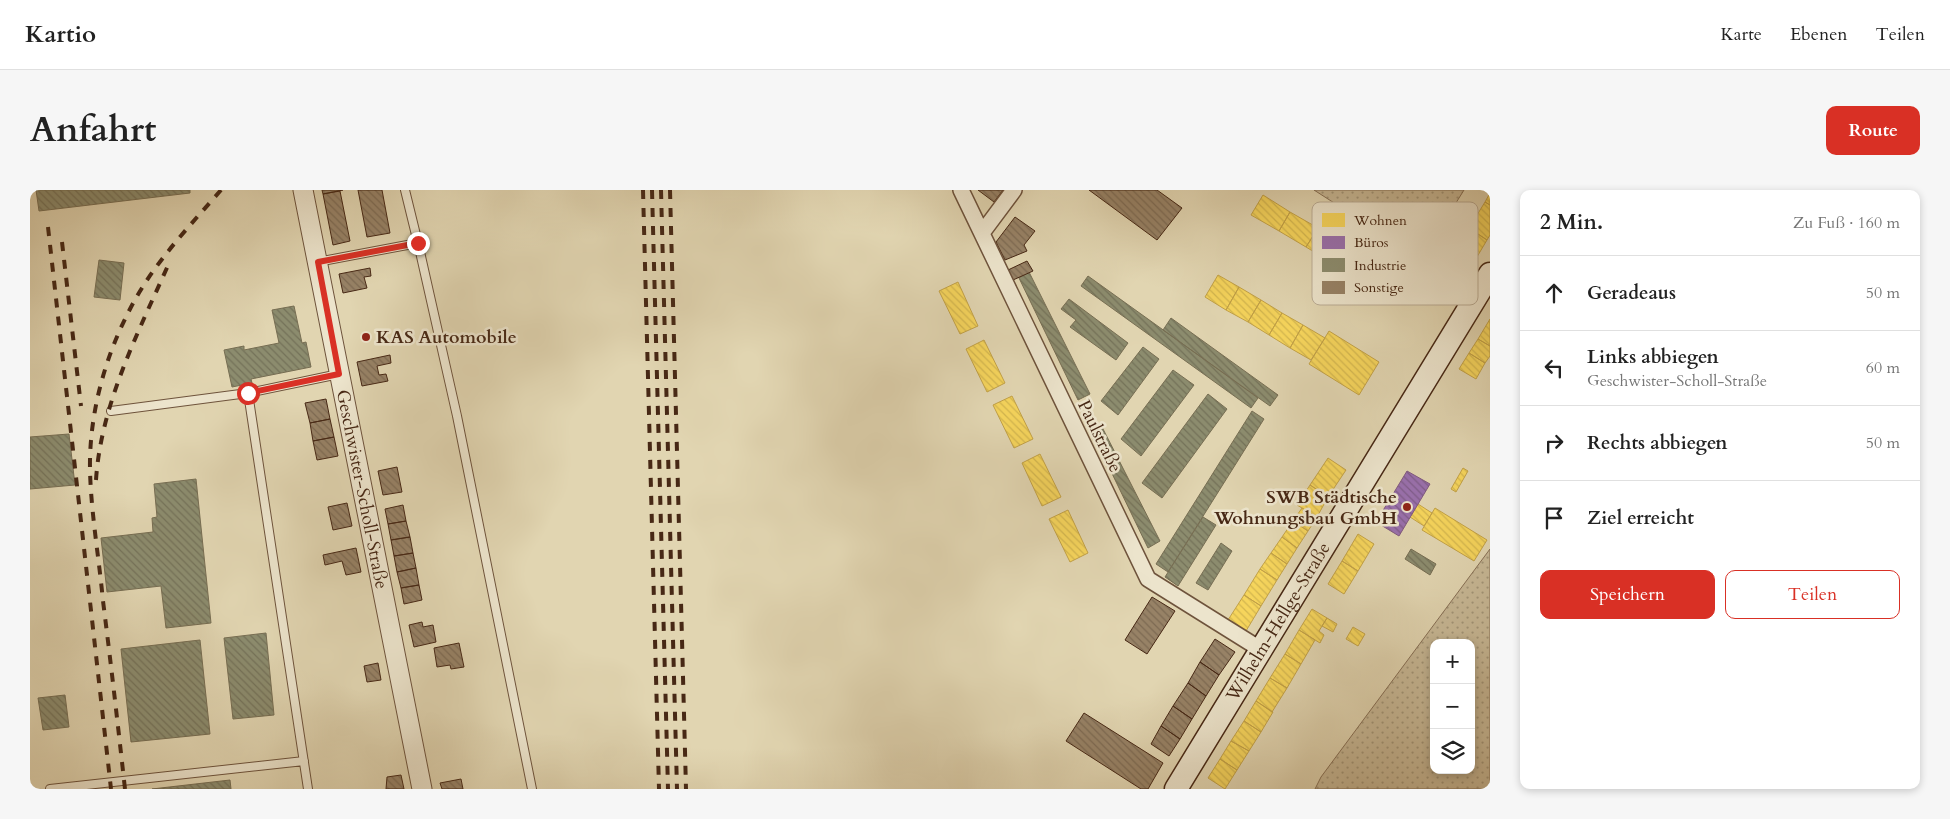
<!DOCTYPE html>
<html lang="de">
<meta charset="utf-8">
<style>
body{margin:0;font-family:Cardo,serif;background:#f6f6f6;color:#222}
.controls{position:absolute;right:15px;bottom:15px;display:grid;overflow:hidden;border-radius:10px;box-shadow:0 2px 8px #0003}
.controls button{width:45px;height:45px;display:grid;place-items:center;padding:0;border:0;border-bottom:1px solid #e0e0e0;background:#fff;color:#222;font:25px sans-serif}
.stop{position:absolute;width:15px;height:15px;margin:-11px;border:4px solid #d93025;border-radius:50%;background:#fff}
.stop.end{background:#d93025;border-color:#fff;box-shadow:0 1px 5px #0008}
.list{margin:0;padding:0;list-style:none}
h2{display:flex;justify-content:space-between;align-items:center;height:65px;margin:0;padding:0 20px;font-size:21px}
h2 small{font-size:16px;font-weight:400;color:#767676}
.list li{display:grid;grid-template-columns:32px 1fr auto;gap:15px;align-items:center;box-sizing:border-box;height:75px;padding:0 20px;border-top:1px solid #e0e0e0}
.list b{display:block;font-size:19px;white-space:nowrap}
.list p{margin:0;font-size:16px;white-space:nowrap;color:#767676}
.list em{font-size:16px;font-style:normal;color:#767676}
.actions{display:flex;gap:10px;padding:15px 20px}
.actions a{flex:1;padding:11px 0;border:1px solid #d93025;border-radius:10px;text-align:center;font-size:18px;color:#d93025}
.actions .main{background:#d93025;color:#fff}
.icon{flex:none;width:28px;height:28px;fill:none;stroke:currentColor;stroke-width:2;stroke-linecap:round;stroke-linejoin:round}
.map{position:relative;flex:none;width:1460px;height:599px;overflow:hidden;border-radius:10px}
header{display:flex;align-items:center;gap:30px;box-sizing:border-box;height:70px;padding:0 25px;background:#fff;border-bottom:1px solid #e0e0e0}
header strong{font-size:24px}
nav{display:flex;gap:28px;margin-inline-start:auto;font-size:18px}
.intro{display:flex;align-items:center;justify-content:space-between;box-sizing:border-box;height:120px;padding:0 30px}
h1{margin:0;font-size:35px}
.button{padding:12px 22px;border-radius:10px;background:#d93025;color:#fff;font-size:18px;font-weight:700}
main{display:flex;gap:30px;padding:0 30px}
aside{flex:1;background:#fff;border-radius:10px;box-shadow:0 2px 8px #0003}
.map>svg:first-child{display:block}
.park{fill:url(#park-dots);stroke:#877056;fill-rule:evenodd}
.homes{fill:url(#homes-back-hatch);stroke:#c2a147}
.offices{fill:url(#offices-back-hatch);stroke:#805a7e}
.industry{fill:url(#industry-back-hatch);stroke:#776e53}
.building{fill:url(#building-back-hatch);stroke:#472815}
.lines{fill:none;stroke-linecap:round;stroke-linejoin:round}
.service-casing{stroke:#6e533c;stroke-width:10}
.minor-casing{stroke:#6e533c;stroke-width:18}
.tertiary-casing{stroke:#6e533c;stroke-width:21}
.secondary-casing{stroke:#472815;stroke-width:25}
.service{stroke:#ece4cc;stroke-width:8}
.minor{stroke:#ece4cc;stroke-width:15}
.tertiary{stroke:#ece4cc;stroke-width:19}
.secondary{stroke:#ece4cc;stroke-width:22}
.rail{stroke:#472815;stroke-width:4;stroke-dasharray:9 9;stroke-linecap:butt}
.route{stroke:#d93025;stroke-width:6}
.poi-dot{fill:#8f2418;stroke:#ece4cc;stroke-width:2}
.labels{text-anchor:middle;stroke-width:5;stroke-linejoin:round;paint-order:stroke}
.poi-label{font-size:18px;font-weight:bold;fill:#472815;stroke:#ece4cc;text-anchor:start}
.street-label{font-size:18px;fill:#472815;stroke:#ece4cc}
.key{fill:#ece4cc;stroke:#baac95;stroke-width:1}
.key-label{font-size:14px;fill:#472815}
</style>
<header>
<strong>Kartio</strong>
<nav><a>Karte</a><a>Ebenen</a><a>Teilen</a></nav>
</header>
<div class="intro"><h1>Anfahrt</h1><a class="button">Route</a></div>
<main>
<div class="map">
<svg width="1460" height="599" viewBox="0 0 1460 599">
<defs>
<pattern id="park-dots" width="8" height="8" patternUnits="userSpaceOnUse" patternTransform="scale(1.25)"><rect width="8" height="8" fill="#c7b896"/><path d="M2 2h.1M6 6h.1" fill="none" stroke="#a39679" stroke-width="1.8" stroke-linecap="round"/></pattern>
<pattern id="homes-back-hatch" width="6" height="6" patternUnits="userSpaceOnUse" patternTransform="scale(1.25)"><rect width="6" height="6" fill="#f6d55c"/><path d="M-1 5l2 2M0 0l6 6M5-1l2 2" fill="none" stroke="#d4b74f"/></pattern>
<pattern id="offices-back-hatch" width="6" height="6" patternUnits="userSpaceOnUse" patternTransform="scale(1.25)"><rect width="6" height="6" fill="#9970ab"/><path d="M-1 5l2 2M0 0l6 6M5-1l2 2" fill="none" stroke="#7f5c8a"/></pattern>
<pattern id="industry-back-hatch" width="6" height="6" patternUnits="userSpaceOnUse" patternTransform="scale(1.25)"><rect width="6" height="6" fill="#8c8c6e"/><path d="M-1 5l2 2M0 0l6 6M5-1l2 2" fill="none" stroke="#747259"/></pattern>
<pattern id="building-back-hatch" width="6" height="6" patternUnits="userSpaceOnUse" patternTransform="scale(1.25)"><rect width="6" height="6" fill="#978266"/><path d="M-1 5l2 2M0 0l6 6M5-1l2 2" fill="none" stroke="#7d6a53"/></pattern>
</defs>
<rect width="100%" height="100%" fill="#e1d5b1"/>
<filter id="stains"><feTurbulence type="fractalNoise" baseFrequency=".004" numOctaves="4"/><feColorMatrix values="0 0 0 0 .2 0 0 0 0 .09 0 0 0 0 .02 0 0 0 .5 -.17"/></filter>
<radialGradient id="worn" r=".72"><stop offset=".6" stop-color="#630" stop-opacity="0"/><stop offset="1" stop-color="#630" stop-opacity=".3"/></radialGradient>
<!-- park -->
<path class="park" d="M1284 0H1434L1381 85 1330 48 1340 36Z
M1460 359V599H1285L1291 587ZM1404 453H1441V580H1404Z"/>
<!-- homes -->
<path class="homes" d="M1460 3V15L1455 12Z
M1233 5 1260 22 1249 41 1221 25Z
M1455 12 1460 15V45L1457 50 1439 38Z
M1260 22 1288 38 1276 57 1249 41Z
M1288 38 1315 54 1304 74 1276 57Z
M1439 38 1457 50 1441 77 1423 65Z
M1188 85 1209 97 1196 120 1175 107Z
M928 92 948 136 930 144 909 101Z
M1209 97 1231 110 1218 132 1196 120Z
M1231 110 1252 123 1239 145 1218 132Z
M1252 123 1273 135 1260 158 1239 145Z
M1460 129V156L1448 149Z
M1273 135 1295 148 1281 170 1260 158Z
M1299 141 1349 172 1329 205 1279 174Z
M1448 149 1460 156V166L1455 173 1439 163Z
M954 150 975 193 957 202 936 159Z
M1439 163 1455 173 1446 189 1429 179Z
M982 206 1003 249 984 258 963 215Z
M1010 264 1031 307 1012 316 992 273Z
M1298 268 1316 280 1298 307 1280 295Z
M1433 278 1438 281 1426 302 1421 299Z
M1280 295 1298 307 1287 327 1267 315Z
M1388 314 1402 323 1394 336 1380 327Z
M1272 318 1287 327 1278 341 1263 331Z
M1405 318 1457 350 1444 371 1392 340Z
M1038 320 1058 363 1040 372 1019 329Z
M1263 331 1278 341 1267 358 1252 347Z
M1328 344 1344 354 1328 381 1312 371Z
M1252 347 1267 358 1257 374 1241 363Z
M1241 363 1257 374 1247 390 1230 379Z
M1312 371 1328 381 1314 404 1298 394Z
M1230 379 1247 390 1231 416 1214 405Z
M1214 405 1231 416 1216 441 1198 430Z
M1282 419 1297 428 1289 441 1294 445 1290 453 1269 440Z
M1297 428 1307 434 1303 442 1292 436Z
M1323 437 1335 444 1328 456 1316 449Z
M1269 440 1285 450 1271 474 1255 464Z
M1255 464 1271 474 1257 498 1240 488Z
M1240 488 1257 498 1242 522 1226 511Z
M1226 511 1243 522 1231 542 1214 531Z
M1214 531 1231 542 1219 561 1201 551Z
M1201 551 1219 561 1207 580 1190 569Z
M1190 569 1207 580 1195 599 1178 588Z"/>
<!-- offices -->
<path class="offices" d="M1377 281 1400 294 1369 346 1346 332Z"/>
<!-- industry -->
<path class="industry" d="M6 0H160V3L9 21Z
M69 70 94 73 90 110 64 107Z
M999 82 1060 204 1048 210 989 88Z
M1058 86 1228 208 1221 218 1051 96Z
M1039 109 1098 153 1086 170 1040 137 1046 130 1031 119Z
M264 116 272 153 276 152 281 177 221 189 222 193 202 197 194 160 214 156V160L249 153 242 120Z
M1141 128 1248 205 1240 216 1133 140Z
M1113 157 1129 169 1088 225 1071 211Z
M1143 180 1164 195 1111 266 1091 249Z
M1178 204 1197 219 1132 308 1112 293Z
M1222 221 1234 229 1138 382 1126 374Z
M1071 235 1130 351 1118 358 1061 240Z
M39 244 45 295 0 299V247Z
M166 289 181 433 136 438 131 396 77 402 71 348 123 342 122 328 127 327 124 294Z
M1173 327 1186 335 1148 396 1135 387Z
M1191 353 1202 361 1178 400 1166 393Z
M1381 359 1406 374 1400 385 1375 369Z
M236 443 244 525 203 529 194 448Z
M170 450 180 544 101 552 91 459Z
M35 505 39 537 13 540 8 508Z
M200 590 201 599H122Z"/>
<!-- building -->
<path class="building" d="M292 0H313L293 4Z
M328 0H352L360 43 337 47Z
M948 0H973L964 12Z
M1059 0H1127L1152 18 1127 50Z
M310 1 320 51 303 55 293 4Z
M985 27 1005 41 994 55 997 61 975 70 966 52Z
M997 71 1003 81 983 90 978 80Z
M340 78 341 86 334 87 337 98 313 103 309 84Z
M360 165 361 173 347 176 349 185 356 184 358 191 332 196 327 172Z
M296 209 300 229 280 233 275 213Z
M300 229 304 247 283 251 280 233Z
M304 247 308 266 287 270 283 251Z
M367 277 372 302 353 305 348 281Z
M317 313 322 336 303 340 298 317Z
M373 315 376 331 358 334 355 319Z
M376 331 380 347 361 350 358 334Z
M380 347 383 363 364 366 361 350Z
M326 358 331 382 316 385 312 371 295 375 293 365Z
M383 363 386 378 367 382 364 366Z
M386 378 389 395 371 398 367 382Z
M389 395 392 410 374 414 371 398Z
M1122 407 1145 421 1117 464 1095 450Z
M392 432 393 437 403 435 406 452 384 457 379 435Z
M1185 449 1205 462 1189 485 1170 472Z
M429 453 434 477 421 479 420 475 407 477 404 458Z
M1170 472 1189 485 1176 506 1158 493Z
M348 473 351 490 337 492 334 476Z
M1158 493 1176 506 1162 529 1143 516Z
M1143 516 1162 529 1150 549 1131 536Z
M1054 523 1133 573 1118 599H1111L1036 551Z
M1131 536 1150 549 1139 566 1121 554Z
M371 585 374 599H356L357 587Z
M431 589 433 599H412L410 593Z"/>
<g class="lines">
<defs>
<path id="service" d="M388 53 427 226 502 599
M287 72 388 53 375 0
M218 203 278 599
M81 221 218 203 309 184
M20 599 274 571"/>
<path id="minor" d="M931 0 1118 389 1230 459
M952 43 984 0"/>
<g id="tertiary">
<path id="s1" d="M273 0 392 599"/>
</g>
<g id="secondary">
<path id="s2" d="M1146 599 1460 84"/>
</g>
</defs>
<!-- service casing -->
<use href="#service" class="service-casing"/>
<!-- minor casing -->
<use href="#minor" class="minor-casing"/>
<!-- tertiary casing -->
<use href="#tertiary" class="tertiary-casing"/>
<!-- secondary casing -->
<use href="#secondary" class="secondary-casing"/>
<!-- service -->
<use href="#service" class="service"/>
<!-- minor -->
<use href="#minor" class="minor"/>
<!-- tertiary -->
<use href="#tertiary" class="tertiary"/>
<!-- secondary -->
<use href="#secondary" class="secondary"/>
<!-- rail -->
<path class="rail" d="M613 0 629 599
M622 0 638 599
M631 0 647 599
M640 0 656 599
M18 37 81 599
M32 52 51 216
M66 290C71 213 109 141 140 71
M95 599C88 536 81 474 73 411 69 368 61 323 60 280 59 226 74 170 98 123 121 76 157 39 191 0"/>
</g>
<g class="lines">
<!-- route -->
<path class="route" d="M218 203 309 184 288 72 388 53"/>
</g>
<!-- markers -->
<g class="poi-dot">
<circle cx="336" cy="147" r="5"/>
<circle cx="1377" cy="317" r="5"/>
</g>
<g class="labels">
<!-- poi labels -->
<g class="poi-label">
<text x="346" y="153">KAS Automobile</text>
<text x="1367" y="313" text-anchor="end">SWB Städtische<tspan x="1367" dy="21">Wohnungsbau GmbH</tspan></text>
</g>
<!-- street labels -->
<g class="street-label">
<text transform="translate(1070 246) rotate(64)" y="6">Paulstraße</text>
<text dy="6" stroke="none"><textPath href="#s1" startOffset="305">Geschwister-Scholl-Straße</textPath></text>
<text dy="6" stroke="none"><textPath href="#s2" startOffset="196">Wilhelm-Hellge-Straße</textPath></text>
</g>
</g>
<!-- legend -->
<rect x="1282" y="12" width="166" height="103" rx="8" class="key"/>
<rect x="1292" y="23" width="23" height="14" fill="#f6d55c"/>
<rect x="1292" y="46" width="23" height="13" fill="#9970ab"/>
<rect x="1292" y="68" width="23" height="14" fill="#8c8c6e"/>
<rect x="1292" y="91" width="23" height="13" fill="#978266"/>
<g class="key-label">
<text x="1324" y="35">Wohnen</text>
<text x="1324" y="57">Büros</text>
<text x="1324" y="80">Industrie</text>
<text x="1324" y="102">Sonstige</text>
</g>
<rect width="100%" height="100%" filter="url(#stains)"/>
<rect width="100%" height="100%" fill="url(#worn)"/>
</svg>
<div class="controls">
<button>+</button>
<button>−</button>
<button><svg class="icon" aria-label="layers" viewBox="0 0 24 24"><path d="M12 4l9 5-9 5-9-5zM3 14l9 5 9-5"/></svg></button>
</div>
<div class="stop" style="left:218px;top:203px"></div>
<div class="stop end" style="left:388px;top:53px"></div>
</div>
<aside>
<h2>2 Min.<small>Zu Fuß · 160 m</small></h2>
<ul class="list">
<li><svg class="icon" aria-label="ahead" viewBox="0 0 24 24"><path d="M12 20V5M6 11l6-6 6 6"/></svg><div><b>Geradeaus</b></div><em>50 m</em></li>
<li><svg class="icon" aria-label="left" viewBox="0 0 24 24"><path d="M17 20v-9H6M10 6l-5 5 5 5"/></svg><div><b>Links abbiegen</b><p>Geschwister-Scholl-Straße</p></div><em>60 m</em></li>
<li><svg class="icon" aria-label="right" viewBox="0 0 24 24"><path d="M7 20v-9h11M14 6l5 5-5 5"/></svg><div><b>Rechts abbiegen</b></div><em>50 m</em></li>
<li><svg class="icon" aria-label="arrive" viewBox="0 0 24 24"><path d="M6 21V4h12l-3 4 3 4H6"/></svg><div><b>Ziel erreicht</b></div></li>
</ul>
<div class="actions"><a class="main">Speichern</a><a>Teilen</a></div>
</aside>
</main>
